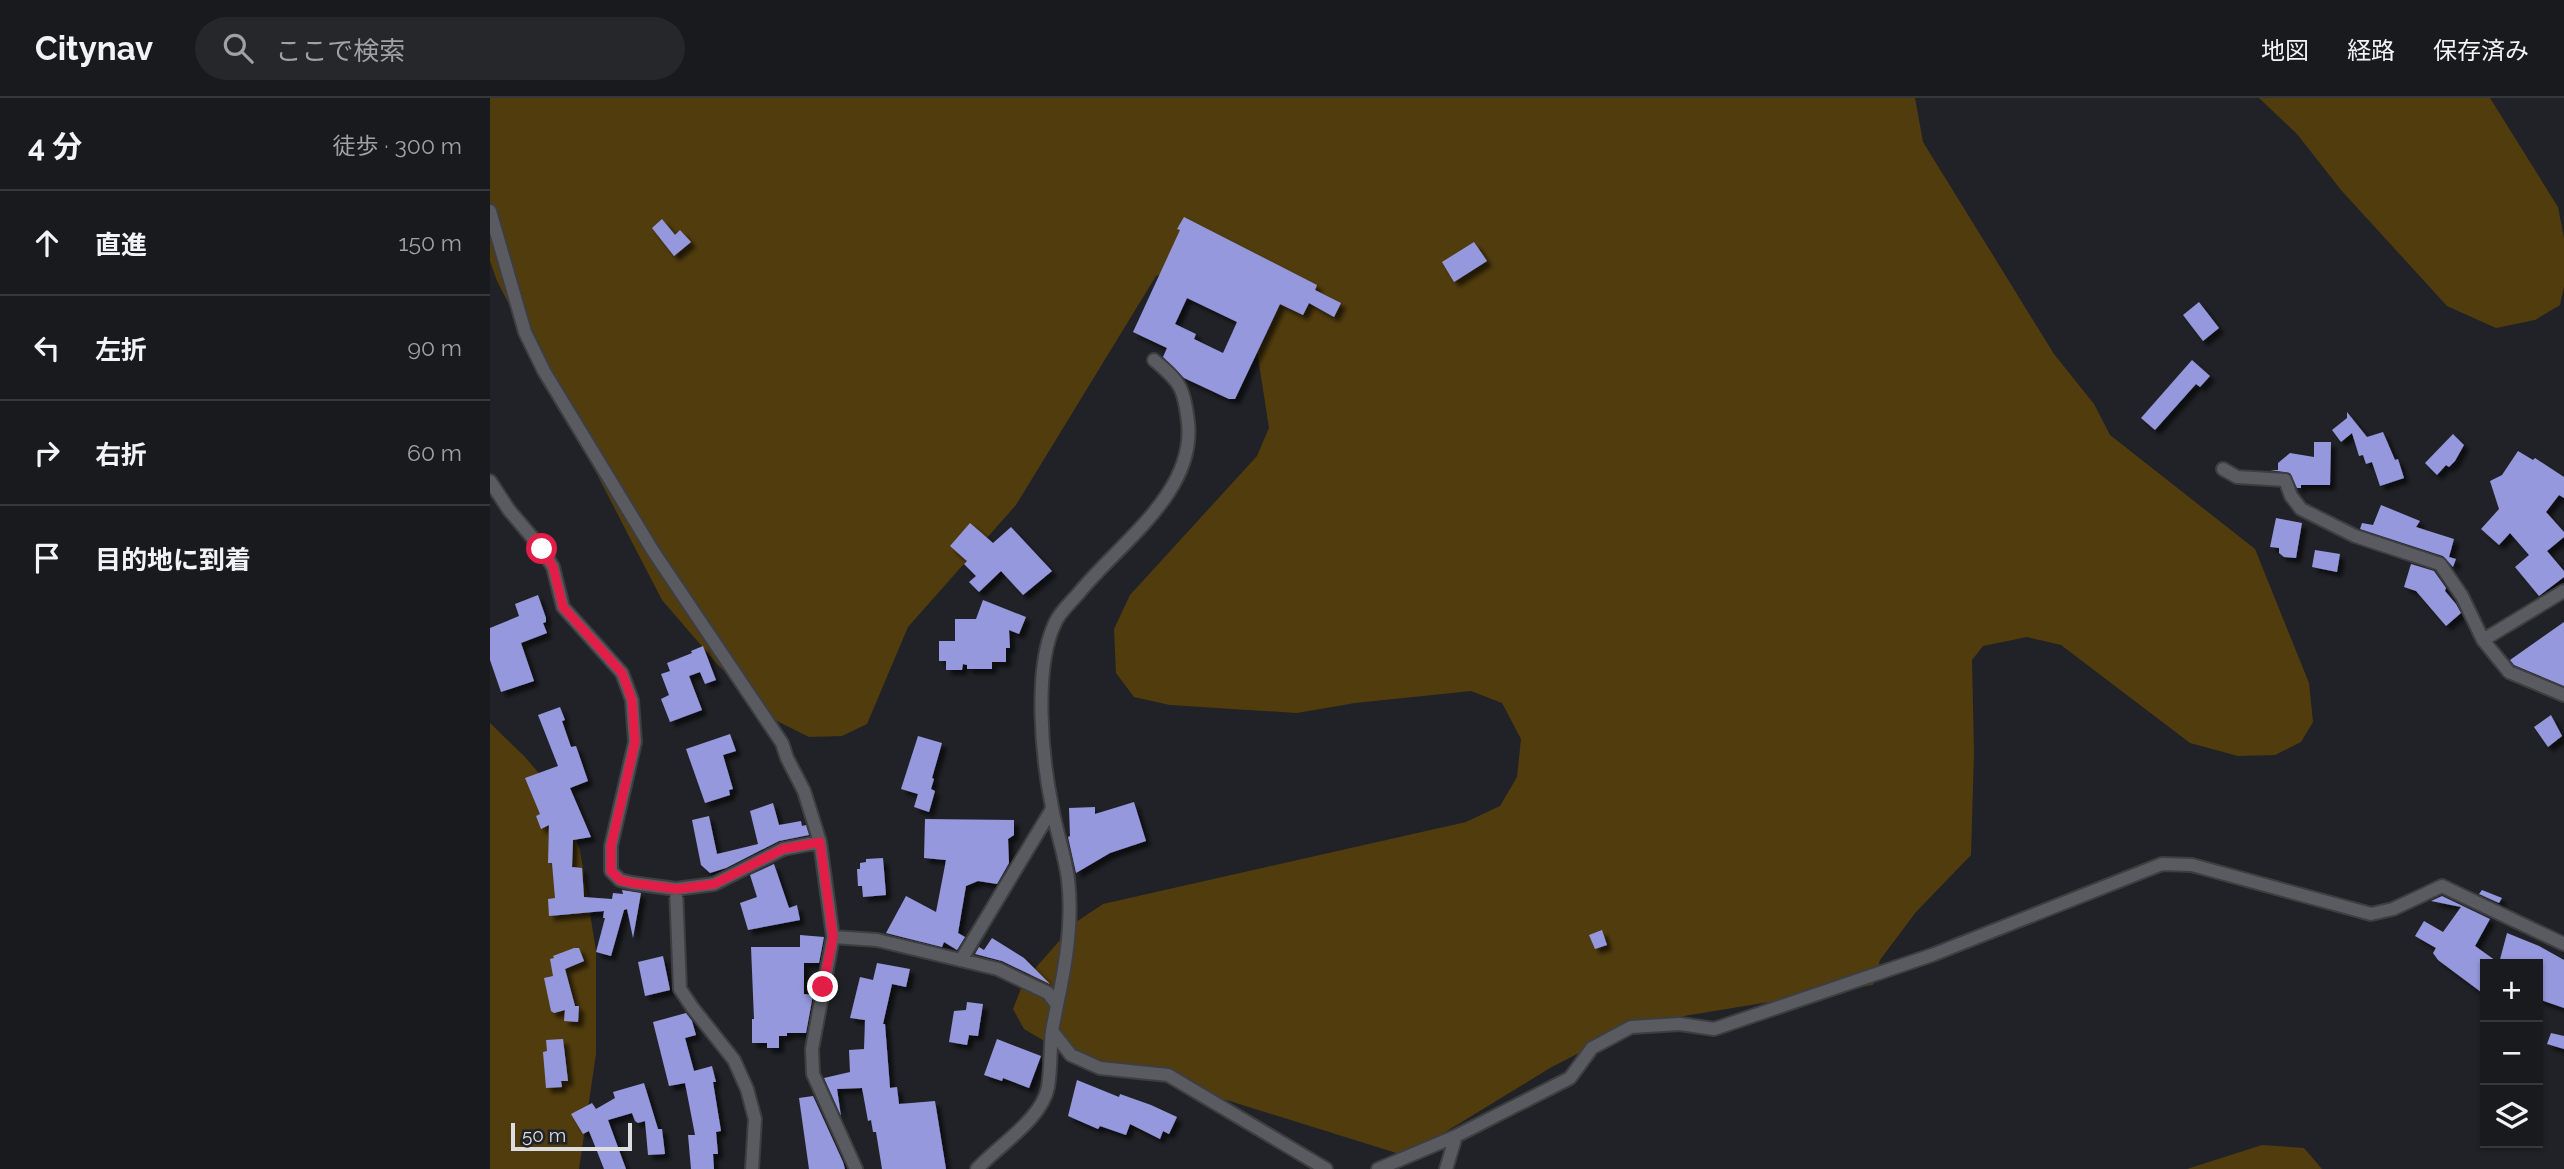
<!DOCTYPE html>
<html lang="ja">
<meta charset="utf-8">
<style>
body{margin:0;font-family:Raleway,"Noto Sans JP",sans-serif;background:#26272a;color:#f1f3f6}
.controls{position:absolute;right:21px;bottom:21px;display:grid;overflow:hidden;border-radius:0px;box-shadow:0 2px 5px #0004}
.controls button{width:63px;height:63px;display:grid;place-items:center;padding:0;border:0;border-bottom:2px solid #37383b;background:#191a1d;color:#f1f3f6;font:35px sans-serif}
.scale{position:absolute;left:21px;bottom:18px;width:121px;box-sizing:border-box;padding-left:7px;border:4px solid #dedee1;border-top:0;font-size:19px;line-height:24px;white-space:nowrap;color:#dedee1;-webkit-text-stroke:5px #212227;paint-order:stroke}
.stop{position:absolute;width:21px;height:21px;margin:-16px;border:5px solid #e11d48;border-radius:50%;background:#fff}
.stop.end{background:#e11d48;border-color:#fff;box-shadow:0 2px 7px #0008}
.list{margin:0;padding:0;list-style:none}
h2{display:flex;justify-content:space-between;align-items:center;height:91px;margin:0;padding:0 28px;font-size:30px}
h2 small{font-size:23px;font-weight:400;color:#9fa1a4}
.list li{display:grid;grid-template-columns:46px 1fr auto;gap:21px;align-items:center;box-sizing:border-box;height:105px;padding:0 28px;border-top:2px solid #37383b}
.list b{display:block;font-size:26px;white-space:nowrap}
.list em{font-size:23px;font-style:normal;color:#9fa1a4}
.icon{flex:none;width:38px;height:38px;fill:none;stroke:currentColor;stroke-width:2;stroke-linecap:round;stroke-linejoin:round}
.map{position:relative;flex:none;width:2074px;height:1071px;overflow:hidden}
header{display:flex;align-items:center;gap:42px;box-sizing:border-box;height:98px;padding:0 35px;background:#191a1d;border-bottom:2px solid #37383b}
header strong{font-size:33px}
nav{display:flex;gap:38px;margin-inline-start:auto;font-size:24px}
.search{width:490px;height:63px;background:#26272a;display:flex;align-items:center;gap:18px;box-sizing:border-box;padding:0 24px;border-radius:38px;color:#9fa1a4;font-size:26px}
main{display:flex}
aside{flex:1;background:#191a1d}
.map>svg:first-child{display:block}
.green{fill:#513c0d}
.building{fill:#9598dc;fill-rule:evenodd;filter:url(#shadow)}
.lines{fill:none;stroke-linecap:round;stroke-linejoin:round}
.street-casing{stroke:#3e3e41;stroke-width:16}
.street{stroke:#5a5b61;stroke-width:12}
.route{stroke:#e11d48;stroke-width:9}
</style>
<header>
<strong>Citynav</strong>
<div class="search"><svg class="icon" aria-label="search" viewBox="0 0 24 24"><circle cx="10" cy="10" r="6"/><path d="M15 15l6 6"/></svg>ここで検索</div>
<nav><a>地図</a><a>経路</a><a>保存済み</a></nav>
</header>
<main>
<aside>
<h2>4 分<small>徒歩 · 300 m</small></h2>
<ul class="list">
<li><svg class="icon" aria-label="ahead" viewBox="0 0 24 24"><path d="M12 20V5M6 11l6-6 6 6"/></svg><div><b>直進</b></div><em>150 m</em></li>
<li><svg class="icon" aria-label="left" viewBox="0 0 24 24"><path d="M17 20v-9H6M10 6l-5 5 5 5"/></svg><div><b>左折</b></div><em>90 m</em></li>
<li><svg class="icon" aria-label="right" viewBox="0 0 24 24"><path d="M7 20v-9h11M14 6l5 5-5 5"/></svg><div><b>右折</b></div><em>60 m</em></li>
<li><svg class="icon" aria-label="arrive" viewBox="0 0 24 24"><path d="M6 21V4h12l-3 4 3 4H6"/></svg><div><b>目的地に到着</b></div></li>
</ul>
</aside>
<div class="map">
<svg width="2074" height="1071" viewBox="0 0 2074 1071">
<defs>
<filter id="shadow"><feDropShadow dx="5" dy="5" stdDeviation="2" flood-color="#0009"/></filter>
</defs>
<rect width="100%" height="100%" fill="#212227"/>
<!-- green -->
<path class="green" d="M0 0H1425L1433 44 1564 256 1604 306 1620 337 1765 451 1819 585 1823 624 1811 644 1785 657 1748 658 1700 645 1571 547 1537 539 1493 548 1482 562 1484 654 1481 757 1426 814 1390 862 1383 887 1145 926 1060 970 916 1058 563 948 534 931 523 911 534 883 586 824 613 806 976 724 1010 708 1027 679 1031 641 1012 605 981 593 865 605 807 615 680 607 644 599 626 575 624 531 640 497 767 358 779 330 765 240 694 166 666 178 526 407 418 529 377 626 352 638 319 639 285 622 228 567 172 502 7 183 0 163Z
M1769 0H2000L2068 109 2074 140V189L2070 207 2045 222 2006 230 1957 208 1851 92 1807 36Z
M0 625 35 659 69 699 90 752 106 853V956L89 1071H0Z
M1772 1047 1814 1050 1832 1071H1697Z"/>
<!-- building -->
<path class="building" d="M694 119 827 187 825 192 851 205 844 219 819 205 813 217 790 206 745 301H739L694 280 673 259 677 250 643 234 690 132 687 131ZM697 200 747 224 733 255 704 241 706 236 685 226Z
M172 121 185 137 190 132 201 144 184 158 162 130Z
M984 144 997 163 964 184 952 164Z
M1709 204 1729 230 1713 243 1693 217Z
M1702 262 1720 278 1710 289 1706 286 1665 332 1651 320Z
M1857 314 1877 339 1893 334 1905 362 1908 361 1914 380 1890 388 1882 364 1876 366 1873 357 1869 358 1862 335 1851 344 1842 332 1857 320Z
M1963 336 1974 347 1965 363 1959 369 1956 367 1947 377 1935 365Z
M1824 344H1841L1840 387H1811V390H1807L1800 375 1780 372H1788V365L1800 355 1824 359Z
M2028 353 2043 362 2045 360 2074 379V400L2069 397 2056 414 2074 434V439L2057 453 2074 473V479L2049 498 2025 469 2039 457 2020 435 2009 447 1991 431 2009 411 2000 383 2012 377Z
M1891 407 1930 423 1926 429 1964 441 1959 459 1966 461 1963 469 1953 458 1870 431 1872 425 1883 427Z
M1786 420 1812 425 1806 460 1794 459 1789 455V450L1780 449Z
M480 425 503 445 521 429 562 473 533 497 511 473 489 494 479 484 486 478 474 466 477 463 460 448Z
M1825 452 1850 456 1847 474 1822 469Z
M1921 466 1944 473 1956 490 1955 493 1966 506 1971 515 1956 528 1926 493 1914 489Z
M48 497 56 520V524L53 525 57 535 31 545 44 583 11 594 0 562V530L29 518 25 506Z
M493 502 536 519 529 536 519 532 520 550H516V564H502V571H477V567L473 566 472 572H456V563H449V543H465V521H486Z
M2074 524V588L2024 567 2020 562Z
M213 548 226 582 215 586 210 574 199 578 212 612 180 624 171 601 179 597 171 576 180 573 177 565 202 555 201 553Z
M70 609 75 622 72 623 81 649 86 648 98 683 80 690 101 739 83 742 82 769 92 770 94 799 122 801 123 795 133 796 132 792 151 795 143 840 137 811 134 812 121 858 106 854 115 820H113L114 813 59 818 58 801 65 800 62 765H58L59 727 51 731 46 718 50 716 35 680 68 668 48 617Z
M2061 617 2072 638 2058 649 2044 629Z
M240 636 246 653 233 657 243 691 239 692 240 697 215 705 196 651Z
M428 638 452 645 442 680 444 681 441 691 445 693 439 714 424 709 428 696 411 691Z
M644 704 656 743 620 755 586 775 578 739 580 738 579 710 605 709V716Z
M283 705 289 727 311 723 312 728 316 727 319 737 289 743 236 770 220 775 211 767 202 722 219 718 227 756 268 746 260 713Z
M435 721 524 722V737L518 741 519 765 507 786 488 783 476 788 468 835 475 839 467 852 454 844 452 849 396 835 416 798 446 814 456 762 434 760Z
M393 760 396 797 373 799 372 788H368L367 771H370V765L376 764V761Z
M284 766 299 810 307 807 310 822 258 832 250 805 267 799 260 777Z
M1992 792 2012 800 2009 805 1989 796Z
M1952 798 2000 821 1985 848 2009 865 2017 835 2049 848 2074 862V910L2048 901V866H1995V897L1948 862 1943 855 1946 850 1925 838 1934 823 1953 834 1971 809 1941 803Z
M1112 832 1117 847 1105 851 1099 837Z
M310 837 334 839 329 865H314V896L323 897 316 935H297V938H289V950H277V945H262V921H264L261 849H310Z
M502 840 534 860 560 886 512 863 485 856 489 849 494 852Z
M84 850H89L94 863 75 871 85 908H89L88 924 74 923 75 912 64 915 61 913 54 880 63 878 60 861 64 860 63 858Z
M173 858 180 892 155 898 148 864Z
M387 865 420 871 416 889 402 886 393 926H395L400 990 407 989 409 1006 445 1003 456 1071H392L386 1034H383L381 1022 378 1023 372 990 347 991 351 1018 334 980 360 974 359 952 374 951 375 922 360 920 370 879 383 882Z
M477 904 493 906 488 938 479 937 477 947 459 944 464 913 476 912Z
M196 915 202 923 206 937 195 940 204 973 222 968 226 984H223L231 1033 226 1034 228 1056H223L224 1071H201L198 1037H205L195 985 179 988 163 924Z
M2061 935 2074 938V951L2057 946Z
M73 941 78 983H71L72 989 56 990 53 954 57 953 56 942Z
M507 941 551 958 539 990 513 980 512 983 494 977Z
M587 982 629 999 630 996 661 1007 687 1019 679 1036 673 1033 670 1041 640 1026 636 1037 610 1028 608 1031 578 1018Z
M154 985 168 1031H172L175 1056 158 1057 155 1023 148 1025 145 1023 142 1015 118 1022 136 1071H114L99 1033 93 1036 81 1016 102 1005 106 1011 125 1000 123 994Z
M323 998 353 1064 355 1071H319L309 1000Z"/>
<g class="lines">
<defs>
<path id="street" d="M0 113 35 234 54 273 163 453 292 645 297 660 314 693 330 744 343 839 322 951 323 976 366 1071
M1733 371 1747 379 1795 382 1801 398 1811 411 1865 438 1950 466 1972 498 1993 542 2019 574 2074 597
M0 383 19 412 52 451 63 469 73 509 132 575 142 602 145 644 121 748V773L130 782 142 785 186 791 224 786 293 751 330 744
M1993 542 2074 493
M186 791 190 891 202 909 244 962 257 991 265 1021 262 1071
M343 839 387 842 508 871 558 895 567 907 562 933 581 957 610 970 678 977 836 1071
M471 862 562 711
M567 907C576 866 583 823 578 781 575 757 566 733 562 709 552 660 543 571 565 525 569 515 580 505 588 496 628 446 706 395 698 324 694 289 690 284 664 262
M487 1071C509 1047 552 1021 558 989 561 971 560 951 562 933
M888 1071 966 1038 1080 980 1102 950 1141 929 1190 926 1224 931 1442 857 1672 766 1702 767 1881 816 1903 811 1952 788 2074 846
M956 1071 966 1038"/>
</defs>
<!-- street casing -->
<use href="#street" class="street-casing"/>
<!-- street -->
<use href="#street" class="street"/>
</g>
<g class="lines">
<!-- route -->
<path class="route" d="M52 451 63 469 73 509 132 575 142 602 145 644 121 748V773L130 782 142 785 187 791 224 786 293 751 330 744 343 839 333 889"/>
</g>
</svg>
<div class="controls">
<button>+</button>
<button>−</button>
<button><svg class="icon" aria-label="layers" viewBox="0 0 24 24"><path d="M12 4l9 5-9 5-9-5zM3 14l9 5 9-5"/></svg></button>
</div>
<div class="scale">50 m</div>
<div class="stop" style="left:52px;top:451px"></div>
<div class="stop end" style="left:333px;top:889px"></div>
</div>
</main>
